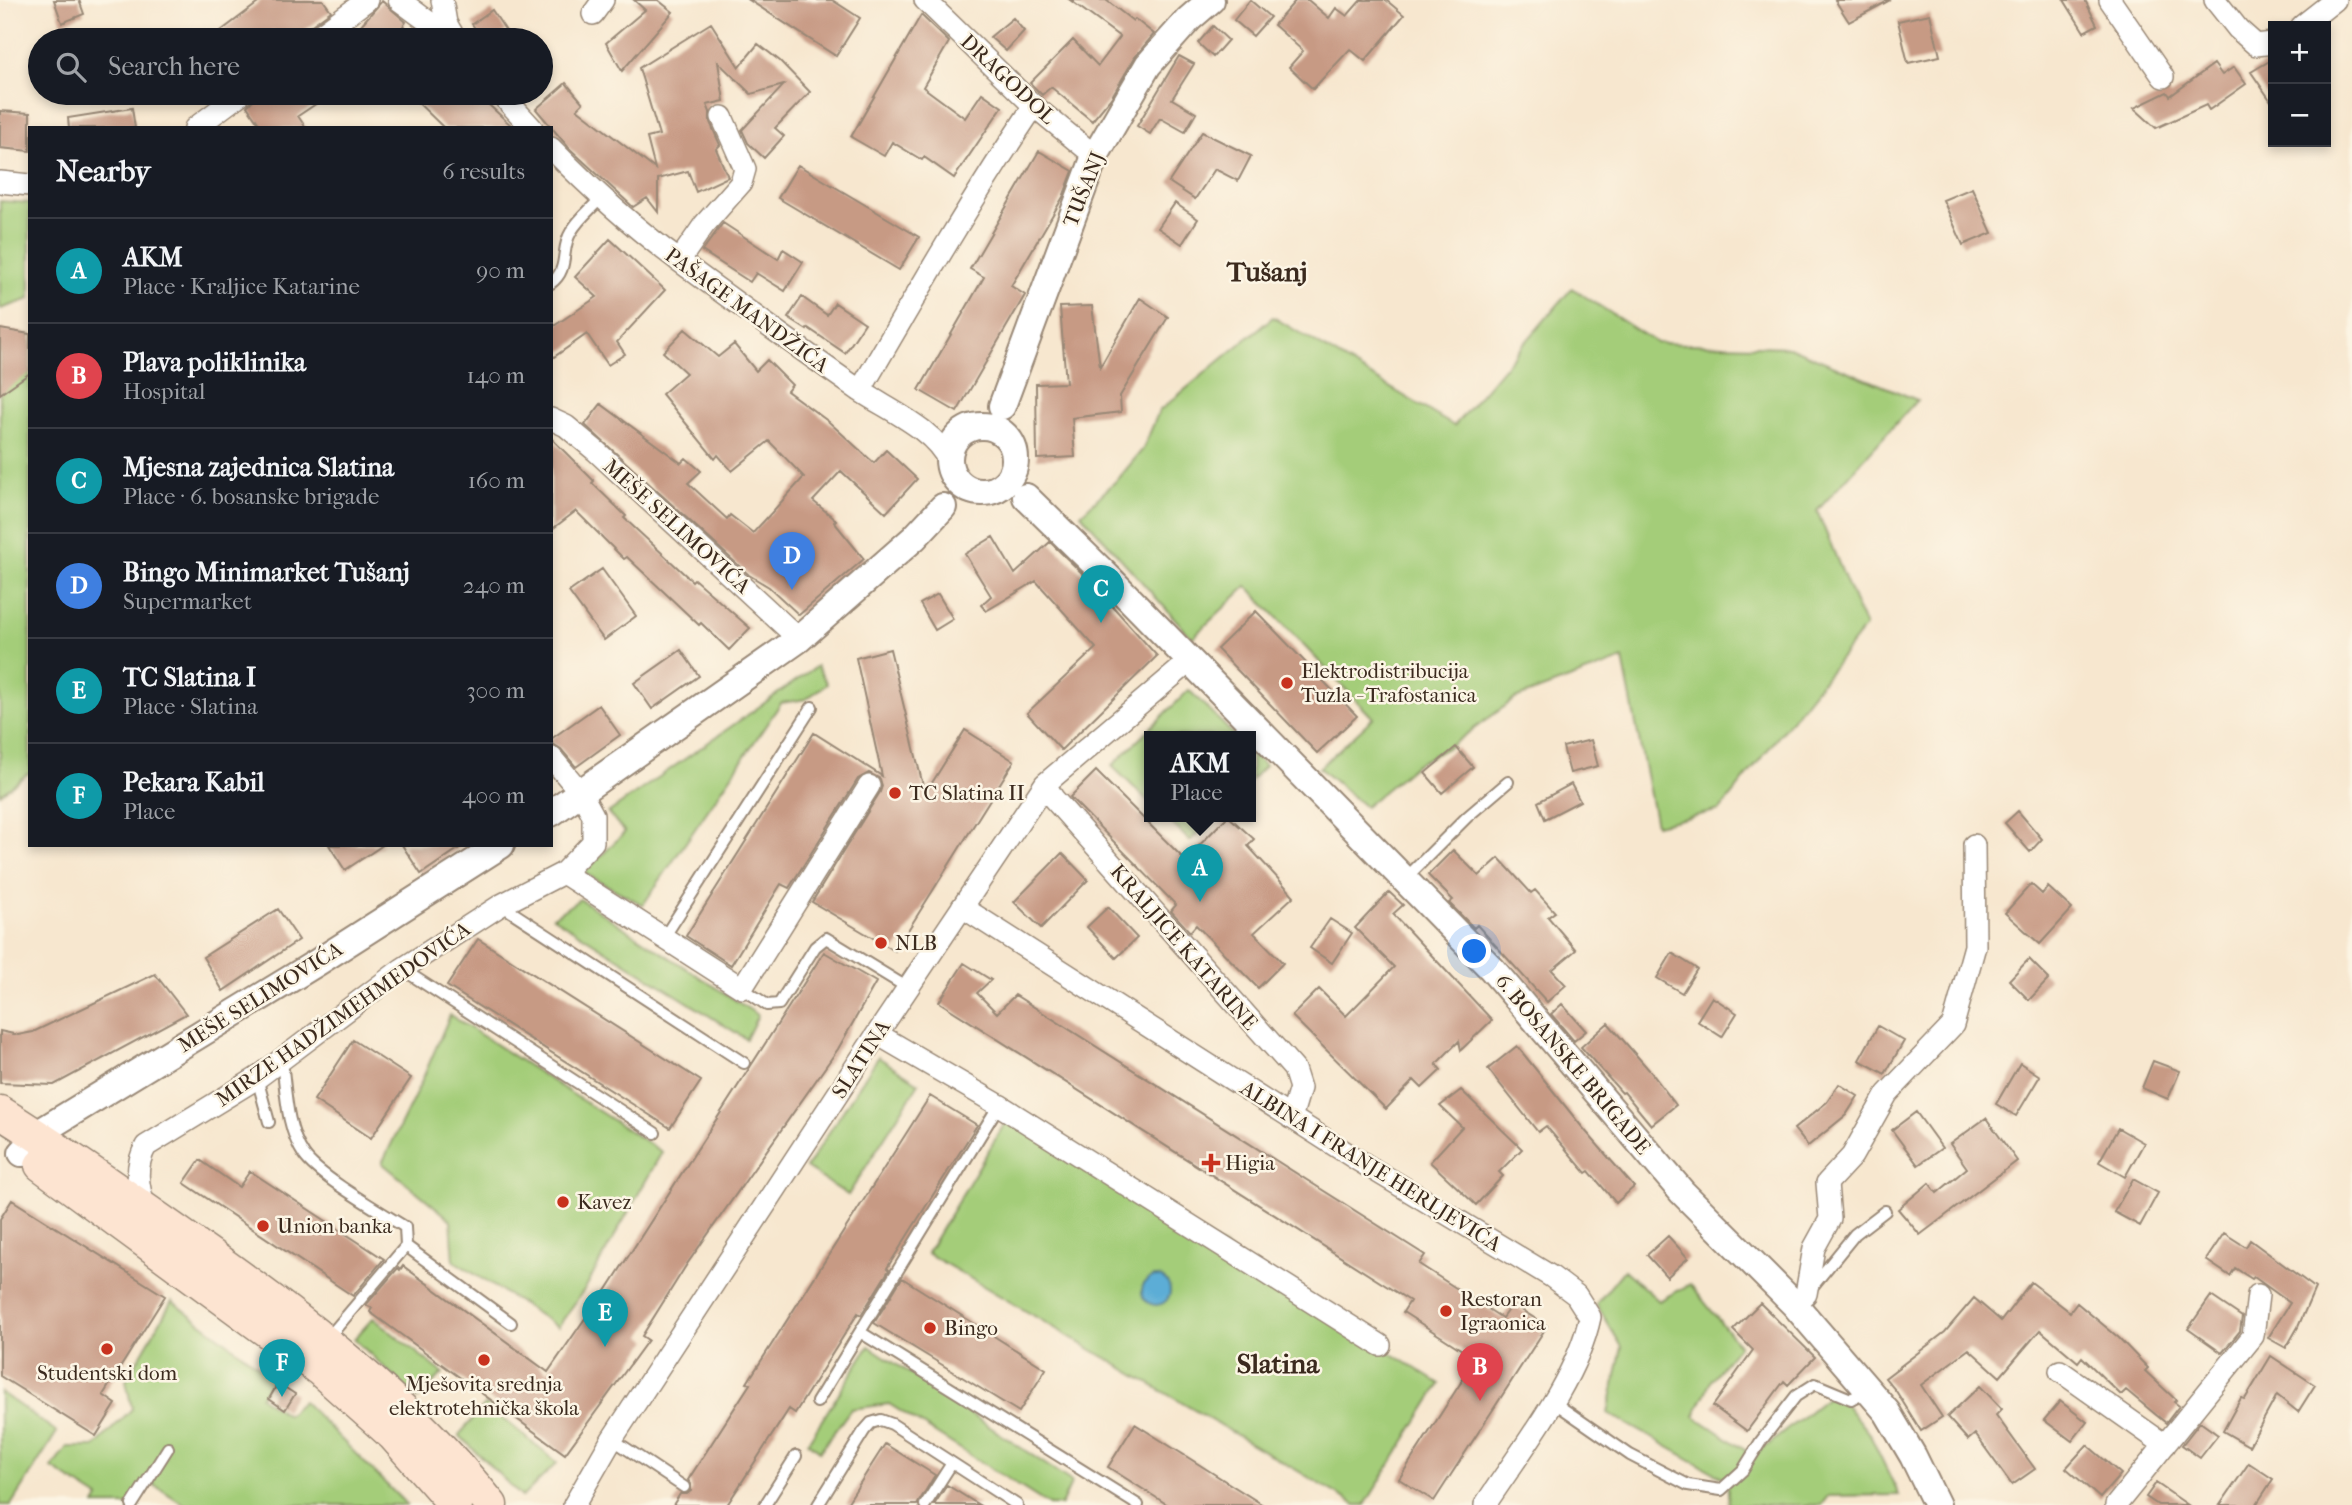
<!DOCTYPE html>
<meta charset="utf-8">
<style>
body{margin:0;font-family:"IM FELL French Canon",serif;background:#20242c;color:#f1f3f6}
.controls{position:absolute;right:21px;top:21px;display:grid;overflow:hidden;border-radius:0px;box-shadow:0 4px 10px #0003}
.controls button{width:63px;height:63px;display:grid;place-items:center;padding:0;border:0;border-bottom:2px solid #363941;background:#171b24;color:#f1f3f6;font:35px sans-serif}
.you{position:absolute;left:1475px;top:952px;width:24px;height:24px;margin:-18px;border:5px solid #fff;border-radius:50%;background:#1a73e8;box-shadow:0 0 0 10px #1a73e833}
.badge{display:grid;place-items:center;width:46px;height:46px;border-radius:50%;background:#db2777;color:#fff;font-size:23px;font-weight:700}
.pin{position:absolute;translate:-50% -58px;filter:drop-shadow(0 2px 4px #0008)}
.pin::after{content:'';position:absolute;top:37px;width:24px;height:21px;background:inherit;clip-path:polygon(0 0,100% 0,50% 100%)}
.popup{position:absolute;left:1144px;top:731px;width:112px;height:91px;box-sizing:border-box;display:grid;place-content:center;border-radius:0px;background:#171b24;filter:drop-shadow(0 2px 5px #0005);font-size:23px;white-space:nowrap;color:#9ea1a6}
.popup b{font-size:26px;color:#f1f3f6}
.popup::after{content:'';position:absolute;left:50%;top:100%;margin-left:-14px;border:14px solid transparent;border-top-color:#171b24}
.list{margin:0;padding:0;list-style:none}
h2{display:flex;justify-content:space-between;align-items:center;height:91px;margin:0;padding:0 28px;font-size:30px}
h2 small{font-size:23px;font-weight:400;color:#9ea1a6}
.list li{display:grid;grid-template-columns:46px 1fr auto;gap:21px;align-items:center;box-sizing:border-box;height:105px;padding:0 28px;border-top:2px solid #363941}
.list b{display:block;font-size:26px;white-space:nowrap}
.list p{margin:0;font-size:23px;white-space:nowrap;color:#9ea1a6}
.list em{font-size:23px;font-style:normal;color:#9ea1a6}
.icon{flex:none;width:38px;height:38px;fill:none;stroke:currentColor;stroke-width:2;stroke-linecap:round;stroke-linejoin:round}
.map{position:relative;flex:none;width:2352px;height:1505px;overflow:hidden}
.search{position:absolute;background:#171b24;box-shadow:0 4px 10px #0003;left:28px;top:28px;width:525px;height:77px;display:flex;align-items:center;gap:18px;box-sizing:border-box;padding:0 24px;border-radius:38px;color:#9ea1a6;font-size:26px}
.panel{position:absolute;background:#171b24;box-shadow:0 4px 10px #0003;left:28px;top:126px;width:525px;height:721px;border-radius:0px}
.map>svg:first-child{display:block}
.green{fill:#a4cd79;stroke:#707c4c;stroke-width:2}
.water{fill:#5badd6;stroke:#4b6c7a;stroke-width:2}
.building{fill:#c79a84}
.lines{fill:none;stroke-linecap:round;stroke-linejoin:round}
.service-casing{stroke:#998876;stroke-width:14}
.minor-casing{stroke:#998876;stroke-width:24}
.tertiary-casing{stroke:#998876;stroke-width:30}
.secondary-casing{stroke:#998876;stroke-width:35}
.service{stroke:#fff;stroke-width:10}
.minor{stroke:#fff;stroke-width:21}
.tertiary{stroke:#fff;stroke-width:26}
.secondary{stroke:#fde4d1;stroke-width:32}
.poi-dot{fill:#c8321e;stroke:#fcf5e5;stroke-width:2.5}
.labels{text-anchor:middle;stroke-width:5;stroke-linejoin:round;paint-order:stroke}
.street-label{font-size:21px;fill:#3b2a1e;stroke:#fcf5e5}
.poi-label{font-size:21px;fill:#3b2a1e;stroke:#fcf5e5;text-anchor:start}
.district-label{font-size:28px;font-weight:bold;fill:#3b2a1e;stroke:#fcf5e5}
</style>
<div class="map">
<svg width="2352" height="1505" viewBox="0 0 2352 1505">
<rect width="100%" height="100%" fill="#fcf5e5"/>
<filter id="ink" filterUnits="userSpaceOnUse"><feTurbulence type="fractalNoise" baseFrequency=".0143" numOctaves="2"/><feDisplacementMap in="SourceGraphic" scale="14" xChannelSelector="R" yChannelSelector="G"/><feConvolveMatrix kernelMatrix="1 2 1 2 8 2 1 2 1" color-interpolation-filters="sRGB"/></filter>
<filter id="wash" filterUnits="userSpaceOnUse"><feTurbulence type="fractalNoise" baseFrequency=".00686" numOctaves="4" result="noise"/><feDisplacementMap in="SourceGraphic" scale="28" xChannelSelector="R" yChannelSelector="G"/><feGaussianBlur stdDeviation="1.57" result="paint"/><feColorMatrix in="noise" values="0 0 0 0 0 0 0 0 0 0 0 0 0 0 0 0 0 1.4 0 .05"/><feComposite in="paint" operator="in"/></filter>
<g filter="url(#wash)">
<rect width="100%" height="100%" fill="#f7e7cf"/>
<!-- green -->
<path class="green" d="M0 201 30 203V299L0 309Z
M1572 288 1657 343 1789 347 1917 400 1817 511 1865 627 1720 810 1656 825 1623 659 1515 699 1449 747 1416 764 1365 807 1319 768 1373 718 1247 586 1192 638 1081 514 1119 478 1143 449 1159 411 1273 317 1454 426Z
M0 331 30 335V772L0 794Z
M817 666 827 684 806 699 781 703 643 905 584 873 625 832 608 813Z
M1189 690 1235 736H1149V802L1112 766Z
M1251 752 1265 766 1251 780Z
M1164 816H1215L1190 841Z
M580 899 758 1015 746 1039 553 917Z
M450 1015 662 1152 586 1287 558 1327 454 1261 451 1220 382 1163 420 1085Z
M878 1057 919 1083 848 1195 806 1168Z
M1011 1113 1440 1384 1365 1505H1356L927 1253Z
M1624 1270 1659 1301 1690 1284 1739 1345 1712 1379 1694 1416 1754 1456 1835 1391 1870 1435 1899 1495 1828 1496 1821 1505H1729L1727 1480 1608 1413 1622 1347 1596 1304Z
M172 1301 273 1377 260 1397 287 1415 303 1401 407 1505H185L148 1481 132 1505H95L99 1498 52 1468 67 1447H94L132 1409 126 1381Z
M373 1318 443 1373 418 1399 354 1339Z
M869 1346 1072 1482 1061 1505H1049L889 1404 851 1409 820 1451 808 1442Z
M0 1392 57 1432 11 1505H0Z
M486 1404 557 1463 522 1497 459 1435Z"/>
<!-- water -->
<path class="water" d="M1142 1291a14 14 0 1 1 28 0a14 14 0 1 1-28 0Z"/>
<g id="blocks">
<!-- building -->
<path class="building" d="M54 0H79L84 14 62 23Z
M262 0H323L331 11 305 30 300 40H279L273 30 260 40H209Z
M634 0H658L673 12 622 71 606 43 645 10Z
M749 0H832L860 18 836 56Z
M1070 0H1106L1133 21 1135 19 1154 34 1135 57 1111 98 1092 121 1051 87 1042 95 1030 83 1073 40 1098 66 1120 37Z
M1250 0 1270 17 1253 36 1234 20Z
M1296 0H1308L1329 18 1336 8 1347 16 1361 0H1386L1404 15 1365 61 1350 49 1313 89 1289 67 1303 51 1274 25Z
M1835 0H1890L1849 22Z
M2064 0H2085L2097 25 2084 32Z
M382 1 406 22 403 26 417 40H379L361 25Z
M492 10 506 31 493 40H483L472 24Z
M1930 14 1940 56 1908 63 1898 21Z
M921 15 949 42 923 87 965 118 982 93 1002 107 954 178 924 157 922 160 892 142 884 156 851 137Z
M1013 18 1024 31 1006 51 990 37Z
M711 23 739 67 758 44 780 61 810 92 775 128 784 136 764 158 748 143 742 130 784 85 751 94 718 62 724 101 707 105 710 112V122L720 145 716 149 728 177 696 192 688 171 658 179V212L647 198 633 207 569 148 536 109 566 83 583 103 577 109 655 169 647 138 659 135 639 68Z
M1213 26 1228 40 1213 57 1198 43Z
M1179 56 1194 64 1172 99 1196 113 1185 132 1160 118 1150 134 1137 126Z
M2273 59V104L2251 72Z
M2214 64 2222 75 2234 67 2246 84 2209 110 2206 105 2156 128 2134 108 2167 92 2170 96Z
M255 93H332L298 116 306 128H262L247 106 254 99Z
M408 93H476L514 128H444Z
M132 108 135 128H69L68 118Z
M0 111 30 113V151L0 148Z
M1202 132 1251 156 1238 181 1215 169 1195 199 1169 182Z
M1039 151 1073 171 1063 197 1011 286 1025 295 957 412 919 390 984 277 970 269Z
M798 165 919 237 899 270 778 198Z
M1972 188 1992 233 1963 245 1943 200Z
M1175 203 1198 219 1182 244 1158 228Z
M723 223 778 259 783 249 803 262 785 291 756 273 750 282 702 251Z
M610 239 665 290 617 342 625 354 608 365 587 334 551 359V328L597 297 575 277Z
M802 297 827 315 835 303 865 323 845 353 808 328 807 330 788 318Z
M1140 298 1168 317 1120 396 1121 412 1072 418 1075 457 1037 459 1036 384 1066 383 1060 307 1092 306 1100 367Z
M0 329 30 334V373L0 394Z
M685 329 718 357 734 344 756 371 767 360 792 385 787 391 829 422 874 463 886 450 917 479 886 513 841 471 813 501 836 520 834 522 864 559 799 615 769 587 749 575 585 425 601 404 681 463 686 458 701 471 688 483 727 519 730 515 753 533 804 477 769 441 732 471 718 455 715 459 662 394 686 373 663 352Z
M551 438 594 481 592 483 626 516 624 518 692 581 694 579 750 628 729 650 701 623 699 625 627 557 624 559 576 511 551 530Z
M993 537 1015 574 1050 542 1090 581 1157 656 1061 750 1027 713 1096 648 1036 581 986 611 981 605 991 596 965 554Z
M602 569 636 616 604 640 569 592Z
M938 594 953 619 935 630 920 604Z
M1256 611 1357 716 1317 753 1217 649Z
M890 649 925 794 965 730 1014 761 895 951 812 902 880 792 882 786 880 779 869 773 858 779 789 888 781 884 731 965 686 936 814 733 882 776 856 658Z
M681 650 699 676 652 709 634 683Z
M599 705 620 735 576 767 561 749 553 744 551 739Z
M1591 740 1598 766 1570 773 1563 747Z
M1456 747 1473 767 1442 793 1425 773Z
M1096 771 1185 860 1228 816 1254 839 1248 846 1294 896 1254 933 1283 963 1258 988 1196 925 1190 932 1171 911 1176 905 1070 797Z
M1571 784 1580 801 1545 819 1538 802Z
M2018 811 2042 839 2030 852 2005 823Z
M329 845H383L345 870Z
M402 845H464L421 874Z
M1453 850 1479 876 1499 858 1531 893 1535 890 1555 912 1548 917 1576 950 1552 970 1566 985 1547 1002 1477 925 1474 928 1449 903 1453 900 1428 875Z
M1062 853 1088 880 1041 928 1014 902Z
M2031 884 2042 894 2048 887 2072 909 2040 944 2005 913Z
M1389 892 1403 905 1393 914 1492 1020 1461 1050 1459 1041 1436 1064 1441 1070 1422 1088 1414 1080 1386 1109 1292 1016 1319 989 1346 1016 1394 967 1355 928Z
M1108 907 1137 938 1116 958 1087 927Z
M278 909 299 940 223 991 203 957Z
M1330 919 1352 933 1332 963 1310 948Z
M478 939 701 1081 670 1128 447 986Z
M824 952 876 982 838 1049 687 1264 642 1336 648 1340 565 1454 370 1312 372 1308 366 1305 398 1268 400 1270 403 1266 548 1372 595 1304 597 1305Z
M1672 953 1697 969 1682 993 1657 978Z
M2029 959 2049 979 2029 1000 2009 980Z
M964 963 991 980 977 993 997 1013 1015 995 1425 1255 1419 1264 1502 1318 1512 1304 1547 1326 1434 1501 1399 1479 1476 1359 1403 1312 1410 1301 939 1002Z
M155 974 186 1014 54 1085 0 1083V1031L18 1035 33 1032Z
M1712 997 1737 1013 1722 1037 1697 1021Z
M1562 1004 1586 1031 1574 1041 1551 1014Z
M1608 1023 1650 1071 1676 1105 1651 1125 1624 1092 1622 1093 1581 1047Z
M1878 1026 1904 1041 1885 1074 1859 1060Z
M353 1040 411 1078 371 1138 314 1100Z
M1517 1046 1582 1127 1634 1187 1616 1203 1589 1171 1586 1173 1546 1126 1538 1132 1488 1069Z
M2153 1061 2180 1071 2168 1099 2142 1088Z
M2020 1063 2040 1076 2016 1116 1996 1104Z
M1839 1084 1858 1096 1846 1115 1808 1146 1794 1129 1827 1102Z
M1461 1090 1522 1149 1499 1172 1503 1176 1476 1205 1430 1162 1462 1127 1440 1106Z
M930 1096 977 1125 887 1268 889 1270 861 1315 858 1313 795 1413 789 1409 727 1505H673L680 1494H687L691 1491V1484L688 1480 750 1384 747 1383Z
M1916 1112 1942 1148 1918 1165 1892 1130Z
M1986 1118 2017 1161 1920 1235 1898 1209 1929 1183 1937 1193 1967 1168 1950 1144Z
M2118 1128 2144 1143 2125 1177 2099 1162Z
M200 1160 239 1187 250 1171 384 1259 353 1296 184 1183Z
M2133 1179 2158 1193 2140 1226 2114 1212Z
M12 1200 165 1296 103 1395 116 1404 96 1436 0 1376V1219Z
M2224 1233 2246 1247 2250 1240 2315 1288 2298 1327 2286 1348 2268 1338 2290 1303 2254 1277 2252 1279 2235 1268 2230 1276 2206 1260Z
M1668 1236 1688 1258 1667 1277 1647 1255Z
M902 1278 1046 1369 1019 1412 874 1323Z
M2031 1282 2070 1312 2077 1303 2119 1338 2148 1368 2145 1371 2176 1400 2174 1402 2179 1406 2166 1423 2126 1390 2121 1395 2082 1357 2078 1362 2040 1330 2000 1377 1969 1349 1921 1385 1942 1417 1921 1431 1896 1391 1885 1378 1945 1332 1974 1298 2001 1321Z
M2211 1296 2242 1317 2240 1331 2222 1353 2188 1329Z
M1760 1303 1815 1357 1788 1385 1784 1381 1747 1431 1713 1406 1753 1350 1733 1330Z
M2271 1356 2315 1385 2298 1412 2277 1395 2249 1446 2223 1431 2241 1398 2245 1399Z
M278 1383 295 1394 285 1410 269 1399Z
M1980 1386 2002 1409 1996 1415 2035 1469 2012 1485 1975 1434 1968 1440 1947 1417Z
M2060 1401 2087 1422 2072 1441 2044 1420Z
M2200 1422 2218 1435 2200 1458 2182 1445Z
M1135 1424 1154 1436 1263 1505H1168L1108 1467Z
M885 1444 935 1475 917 1505H846Z
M2087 1445 2121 1474 2100 1498 2066 1468Z
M2249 1463 2273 1479 2256 1505H2220Z
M2156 1483 2188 1505H2158L2146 1497Z
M947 1485 979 1505H934Z"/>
</g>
</g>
<g filter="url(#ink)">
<use href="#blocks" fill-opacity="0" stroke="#998876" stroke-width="2"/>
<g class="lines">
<defs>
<path id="service" d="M551 283C570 269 560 249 571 232 578 219 591 209 601 198
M1405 879 1467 817 1508 782
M501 905 744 1063
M663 939 812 707
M402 969 655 1133
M742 988 767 1005 779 1004 815 947 826 938 908 988
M282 1061C286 1091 286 1128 304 1155 318 1176 381 1212 405 1227L406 1246 333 1332
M257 1078 269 1122
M406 1246 511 1323
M1812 1287 1855 1234 1885 1211
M860 1332 1138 1505
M1552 1401 1630 1455 1688 1485 1721 1490 1743 1470 1761 1441 1796 1396 1815 1384 1851 1399 1868 1390
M817 1402 999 1105
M612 1439 684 1487
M132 1505 168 1448
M765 1505 796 1456
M818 1505 864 1431 871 1423 881 1420 892 1424 1017 1505
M925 1505 952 1463"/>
<path id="minor" d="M399 0 453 40
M442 0 446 23 456 40
M925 0 1034 106 1095 156
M2110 0 2163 77
M2215 0 2238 29 2256 45 2273 43
M593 14 603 0
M2302 26 2335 0
M313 40 367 0
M500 93 532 128
M195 128 242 93
M551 148C591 189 632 226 678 260 738 304 798 348 859 390 888 410 935 429 949 462
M0 182 30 185
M679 261 704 225 741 183 745 169 722 117
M860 391C916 295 972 198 1034 106
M551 419 566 426 596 451 799 639
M551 757 581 793 593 815V842L563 873 742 988 869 786
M1045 784 1053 798 1294 1069 1300 1088 1291 1118
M962 907 1356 1159 1552 1277 1576 1295 1590 1317C1577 1380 1521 1450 1485 1505
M877 1034 999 1105 1380 1345
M145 1209C138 1186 134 1167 146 1146L257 1078 402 969 501 905 563 873
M1794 1304 1806 1294 1814 1248 1830 1219 1827 1183 1852 1156 1887 1094 1953 1025 1975 946 1974 845
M2060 1371 2165 1445
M574 1505 612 1439 877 1034 1045 784 1190 661
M2116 1505 2253 1336 2258 1295"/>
<path id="tertiary" d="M1002 406 1095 156 1148 65 1189 19 1211 0
M949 459a33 33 0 1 1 66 0a33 33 0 1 1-66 0Z
M1026 497 1112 581 1492 969 1682 1192 1794 1304 1887 1412 1913 1456 1937 1505
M551 813 799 639 914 538 943 507
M22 1153 45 1129 318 962 501 845"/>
<path id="secondary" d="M0 1112C64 1152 127 1196 189 1240 299 1317 406 1399 491 1505
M41 1165 320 1370 393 1435 455 1505"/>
</defs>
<!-- service casing -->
<use href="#service" class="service-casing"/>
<!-- minor casing -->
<use href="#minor" class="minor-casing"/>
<!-- tertiary casing -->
<use href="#tertiary" class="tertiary-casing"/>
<!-- secondary casing -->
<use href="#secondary" class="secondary-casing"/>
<!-- service -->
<use href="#service" class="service"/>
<!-- minor -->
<use href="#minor" class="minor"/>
<!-- tertiary -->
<use href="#tertiary" class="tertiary"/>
<!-- secondary -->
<use href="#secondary" class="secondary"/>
</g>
</g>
<!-- markers -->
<g class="poi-dot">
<circle cx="1287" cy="683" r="7"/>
<circle cx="895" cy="793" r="7"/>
<circle cx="881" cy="943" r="7"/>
<path d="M1207.5 1152.5h7v7h7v7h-7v7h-7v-7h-7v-7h7z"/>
<circle cx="563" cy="1202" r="7"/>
<circle cx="263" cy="1226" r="7"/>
<circle cx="1446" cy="1311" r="7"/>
<circle cx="930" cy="1328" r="7"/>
<circle cx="107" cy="1349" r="7"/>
<circle cx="484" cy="1360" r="7"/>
</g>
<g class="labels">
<!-- street labels -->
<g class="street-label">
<text transform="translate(1008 79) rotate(43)" y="7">DRAGODOL</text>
<text transform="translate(1084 189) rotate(-68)" y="7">TUŠANJ</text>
<text transform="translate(747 310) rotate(36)" y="7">PAŠAGE MANDŽIĆA</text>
<text transform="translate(677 526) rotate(42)" y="7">MEŠE SELIMOVIĆA</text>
<text transform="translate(1184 947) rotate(49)" y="7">KRALJICE KATARINE</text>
<text transform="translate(260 997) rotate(-32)" y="7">MEŠE SELIMOVIĆA</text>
<text transform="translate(343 1014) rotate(-35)" y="7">MIRZE HADŽIMEHMEDOVIĆA</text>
<text transform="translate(861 1059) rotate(-57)" y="7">SLATINA</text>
<text transform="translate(1573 1064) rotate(50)" y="7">6. BOSANSKE BRIGADE</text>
<text transform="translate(1371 1166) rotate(32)" y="7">ALBINA I FRANJE HERLJEVIĆA</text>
</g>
<!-- poi labels -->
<g class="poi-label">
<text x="1301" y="678">Elektrodistribucija<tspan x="1301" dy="24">Tuzla - Trafostanica</tspan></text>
<text x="909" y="800">TC Slatina II</text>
<text x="895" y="950">NLB</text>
<text x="1225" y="1170">Higia</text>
<text x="577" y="1209">Kavez</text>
<text x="277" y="1233">Union banka</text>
<text x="1460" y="1306">Restoran<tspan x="1460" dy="24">Igraonica</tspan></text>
<text x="944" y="1335">Bingo</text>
<text x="107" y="1380" text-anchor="middle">Studentski dom</text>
<text x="484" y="1391" text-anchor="middle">Mješovita srednja<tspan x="484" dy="24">elektrotehnička škola</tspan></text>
</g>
<!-- district labels -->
<g class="district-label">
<text x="1267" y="281">Tušanj</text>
<text x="1278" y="1373">Slatina</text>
</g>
</g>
</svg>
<div class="controls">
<button>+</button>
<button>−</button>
</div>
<div class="you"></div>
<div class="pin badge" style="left:1200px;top:902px;background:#0f9aa8">A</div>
<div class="popup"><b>AKM</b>Place</div>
<div class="pin badge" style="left:1480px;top:1401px;background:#e0444e">B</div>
<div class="pin badge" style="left:1101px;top:623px;background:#0f9aa8">C</div>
<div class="pin badge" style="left:792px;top:590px;background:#3f7fe0">D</div>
<div class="pin badge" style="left:605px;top:1347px;background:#0f9aa8">E</div>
<div class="pin badge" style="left:282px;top:1397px;background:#0f9aa8">F</div>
<div class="search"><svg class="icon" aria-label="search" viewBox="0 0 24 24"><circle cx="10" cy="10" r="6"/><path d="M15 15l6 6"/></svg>Search here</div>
<section class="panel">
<h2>Nearby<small>6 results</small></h2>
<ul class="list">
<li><span class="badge" style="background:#0f9aa8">A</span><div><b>AKM</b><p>Place · Kraljice Katarine</p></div><em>90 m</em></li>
<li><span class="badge" style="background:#e0444e">B</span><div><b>Plava poliklinika</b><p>Hospital</p></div><em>140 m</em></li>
<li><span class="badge" style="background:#0f9aa8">C</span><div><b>Mjesna zajednica Slatina</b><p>Place · 6. bosanske brigade</p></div><em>160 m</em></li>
<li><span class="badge" style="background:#3f7fe0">D</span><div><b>Bingo Minimarket Tušanj</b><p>Supermarket</p></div><em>240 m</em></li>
<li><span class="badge" style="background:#0f9aa8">E</span><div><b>TC Slatina I</b><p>Place · Slatina</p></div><em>300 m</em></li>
<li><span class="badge" style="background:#0f9aa8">F</span><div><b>Pekara Kabil</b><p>Place</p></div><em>400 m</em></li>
</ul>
</section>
</div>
